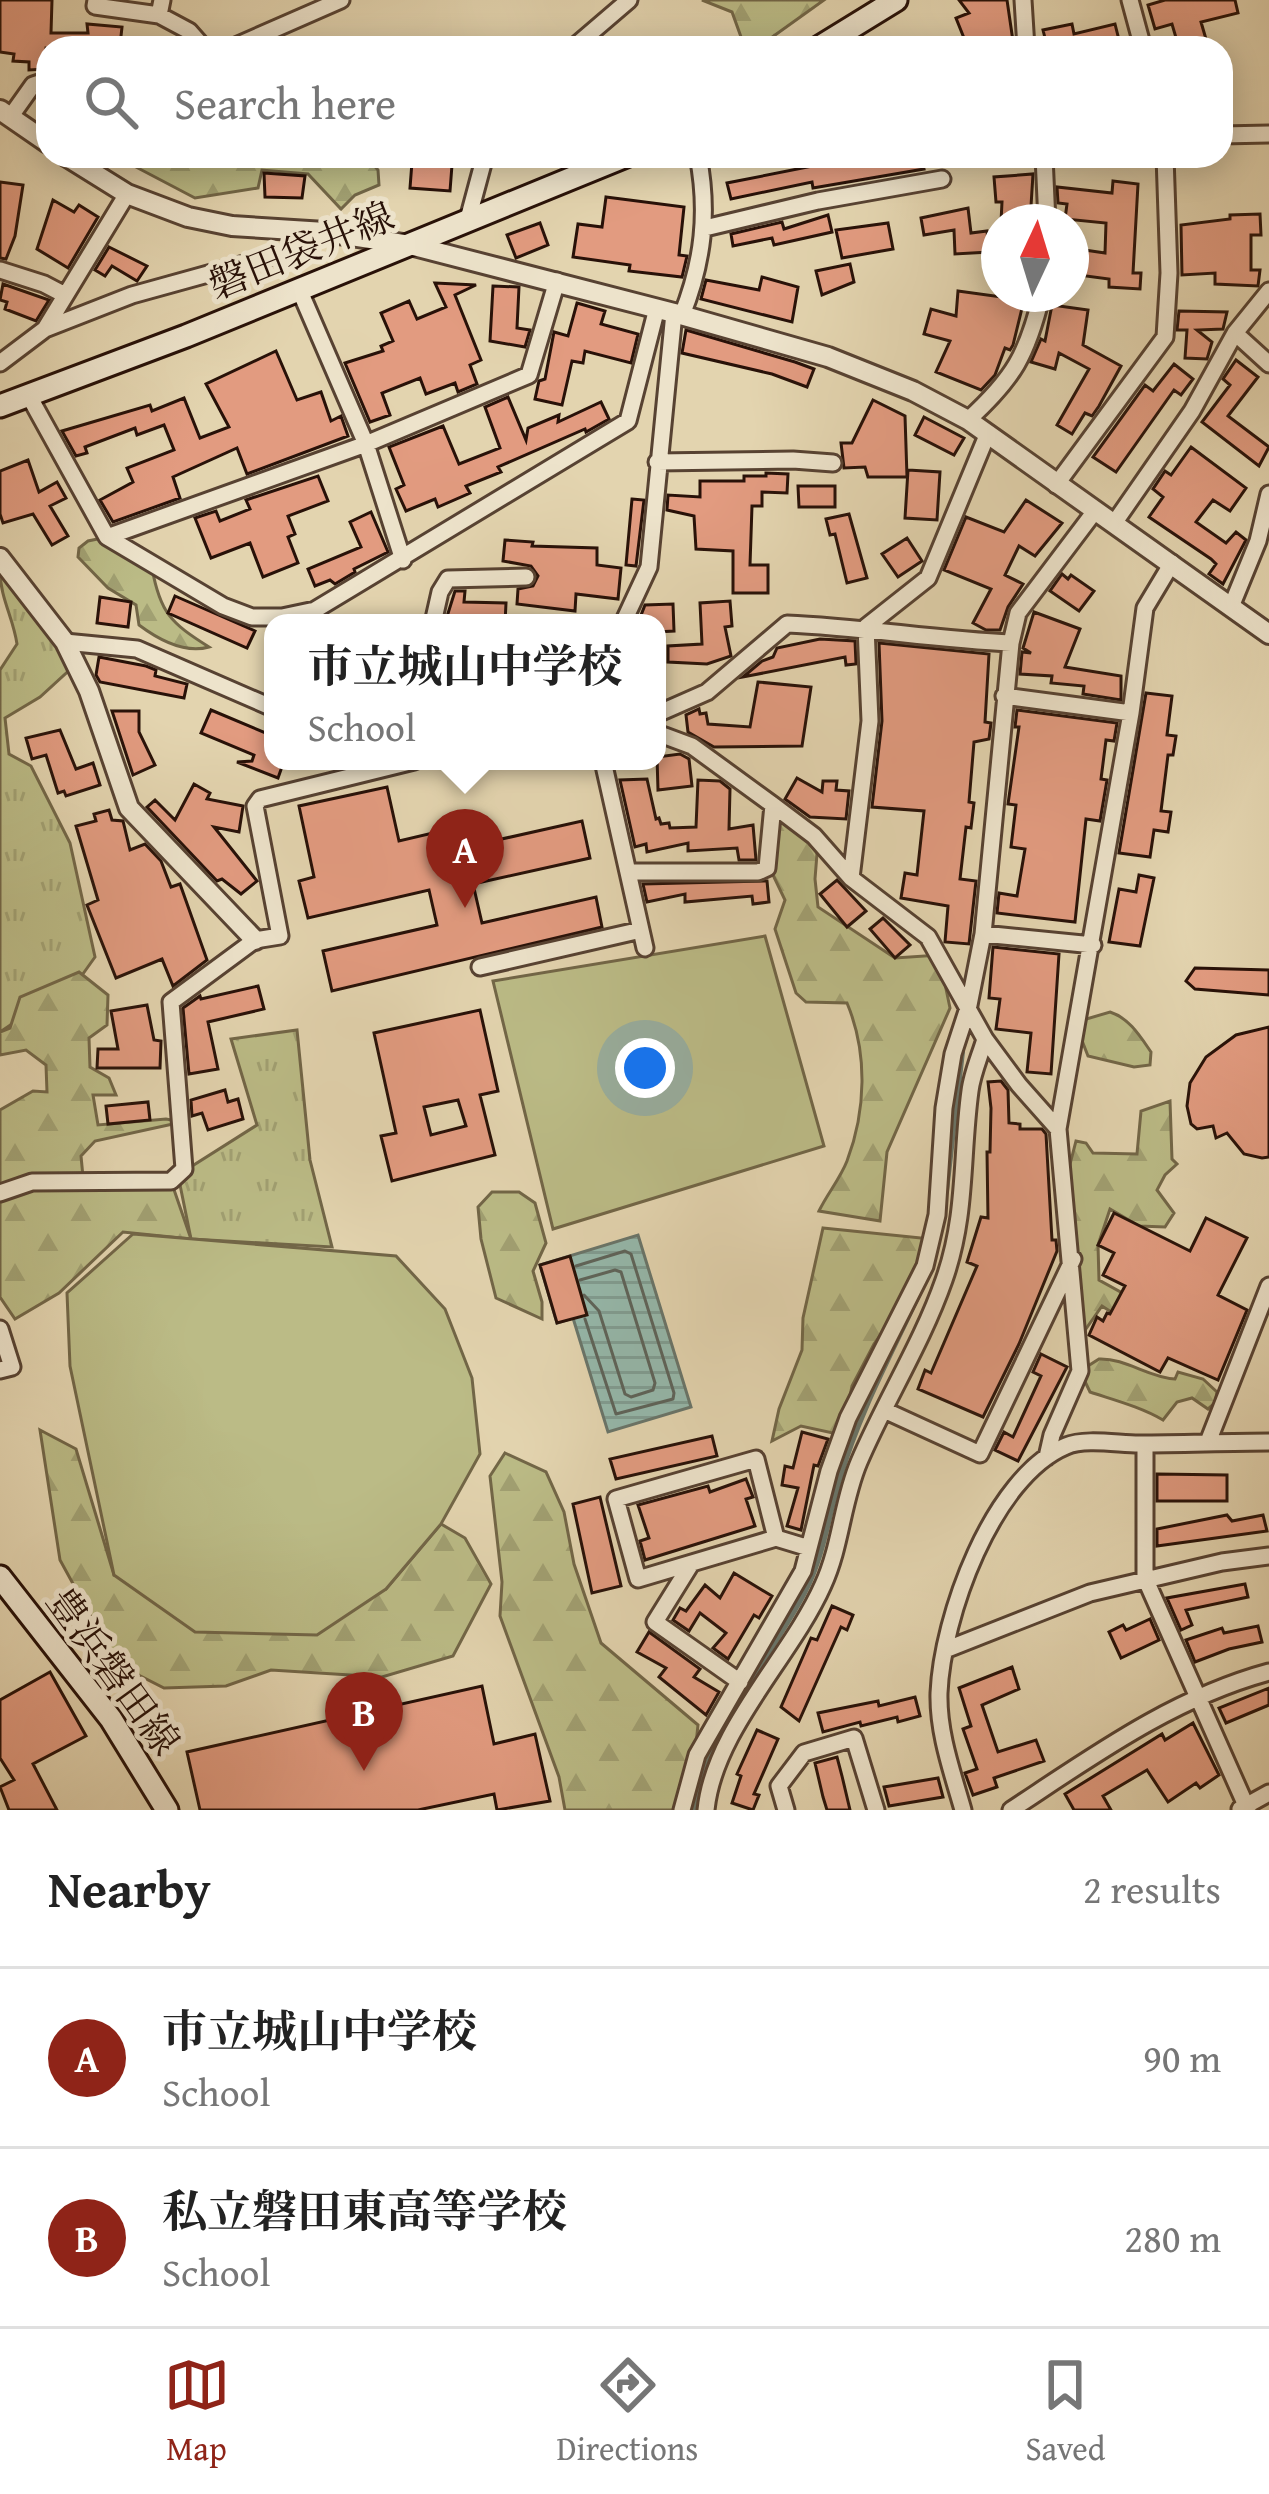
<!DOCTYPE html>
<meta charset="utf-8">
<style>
body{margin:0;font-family:"Gentium Book Plus","Noto Serif JP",serif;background:#f6f6f6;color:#222}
.compass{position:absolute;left:981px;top:204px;width:108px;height:108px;border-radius:50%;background:#fff;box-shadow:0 6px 30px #0003;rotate:4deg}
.you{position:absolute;left:645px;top:1068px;width:42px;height:42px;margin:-30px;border:9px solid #fff;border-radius:50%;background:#1a73e8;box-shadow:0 0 0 18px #1a73e833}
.badge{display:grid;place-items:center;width:78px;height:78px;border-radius:50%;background:#8f2418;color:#fff;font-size:39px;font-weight:700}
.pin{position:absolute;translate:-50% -99px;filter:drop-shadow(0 3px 6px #0008)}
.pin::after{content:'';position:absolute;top:63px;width:42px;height:36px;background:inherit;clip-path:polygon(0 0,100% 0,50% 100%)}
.popup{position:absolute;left:264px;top:614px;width:402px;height:156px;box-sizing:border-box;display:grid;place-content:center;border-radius:24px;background:#fff;filter:drop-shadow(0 3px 9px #0005);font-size:39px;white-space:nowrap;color:#767676}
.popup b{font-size:45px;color:#222}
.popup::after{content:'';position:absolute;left:50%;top:100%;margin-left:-24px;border:24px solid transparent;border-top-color:#fff}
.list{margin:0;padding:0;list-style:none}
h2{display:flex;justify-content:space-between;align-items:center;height:156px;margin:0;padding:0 48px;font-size:51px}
h2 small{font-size:39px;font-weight:400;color:#767676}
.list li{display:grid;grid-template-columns:78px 1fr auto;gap:36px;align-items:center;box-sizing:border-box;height:180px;padding:0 48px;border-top:3px solid #e0e0e0}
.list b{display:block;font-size:45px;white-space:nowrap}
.list p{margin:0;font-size:39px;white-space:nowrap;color:#767676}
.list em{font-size:39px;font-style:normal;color:#767676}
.icon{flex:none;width:66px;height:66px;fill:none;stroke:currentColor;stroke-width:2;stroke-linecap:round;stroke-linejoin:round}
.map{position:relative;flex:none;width:1269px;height:1810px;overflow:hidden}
.search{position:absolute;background:#fff;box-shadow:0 6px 30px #0003;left:36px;right:36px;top:36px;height:132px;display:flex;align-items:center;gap:30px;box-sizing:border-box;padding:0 42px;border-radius:36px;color:#767676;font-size:45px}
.sheet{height:516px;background:#fff}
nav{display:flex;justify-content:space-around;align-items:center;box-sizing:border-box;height:168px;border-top:3px solid #e0e0e0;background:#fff;font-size:33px;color:#767676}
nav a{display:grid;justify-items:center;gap:6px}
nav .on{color:#8f2418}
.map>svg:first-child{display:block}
.grass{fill:url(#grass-tufts);stroke:#726647;stroke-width:3}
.forest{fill:url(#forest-firs);stroke:#726647;stroke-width:3}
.green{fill:#bbbb86;stroke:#726647;stroke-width:3}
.water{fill:url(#water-rules);stroke:#69756a;stroke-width:3}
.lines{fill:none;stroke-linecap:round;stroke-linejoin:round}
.shore{stroke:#5e645a;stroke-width:3}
.stream{stroke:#69756a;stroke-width:6}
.building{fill:#e29b80;stroke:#281108;stroke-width:3;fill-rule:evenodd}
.minor-casing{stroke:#574232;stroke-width:21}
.tertiary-casing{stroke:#574232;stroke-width:24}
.secondary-casing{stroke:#281108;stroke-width:27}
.minor{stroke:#ede3cb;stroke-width:15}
.tertiary{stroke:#ede3cb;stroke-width:18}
.secondary{stroke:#ede3cb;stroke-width:21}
.labels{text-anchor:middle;stroke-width:10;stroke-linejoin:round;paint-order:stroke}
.street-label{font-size:39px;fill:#281108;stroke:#ede3cb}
</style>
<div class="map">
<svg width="1269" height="1810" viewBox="0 0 1269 1810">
<defs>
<pattern id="grass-tufts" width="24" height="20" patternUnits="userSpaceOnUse" patternTransform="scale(3)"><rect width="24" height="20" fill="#bbbb86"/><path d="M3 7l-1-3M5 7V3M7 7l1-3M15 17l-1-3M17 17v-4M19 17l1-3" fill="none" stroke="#a1a072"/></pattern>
<pattern id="forest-firs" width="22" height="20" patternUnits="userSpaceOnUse" patternTransform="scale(3)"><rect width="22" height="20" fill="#bbbb86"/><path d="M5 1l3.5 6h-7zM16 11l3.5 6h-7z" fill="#a1a072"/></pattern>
<pattern id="water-rules" width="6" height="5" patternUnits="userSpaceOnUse" patternTransform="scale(3)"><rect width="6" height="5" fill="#95b8ab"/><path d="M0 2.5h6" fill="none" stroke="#809d92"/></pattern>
</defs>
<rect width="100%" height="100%" fill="#e3d4af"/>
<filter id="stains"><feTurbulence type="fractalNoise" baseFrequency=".00167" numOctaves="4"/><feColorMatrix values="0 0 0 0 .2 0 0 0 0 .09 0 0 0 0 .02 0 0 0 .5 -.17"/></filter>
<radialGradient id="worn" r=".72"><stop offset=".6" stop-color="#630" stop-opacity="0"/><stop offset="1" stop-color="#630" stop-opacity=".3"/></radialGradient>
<!-- grass -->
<path class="grass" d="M0 570 76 664 40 697 5 718 9 754 31 766 70 843 95 957 80 978 0 1032V670L17 644C13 617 0 598 0 570Z
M297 1030 310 1160 332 1247 191 1239 178 1175 257 1125 231 1039Z"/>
<!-- forest -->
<path class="forest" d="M702 0H824L757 48H745L732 12Z
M115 156H366L378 170 379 185 355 195 341 209 308 174 262 170 258 188 195 198Z
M107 537 152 568C160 613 171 623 209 647 184 654 159 640 139 625L136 605 108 588 78 557 79 548 88 541Z
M773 805 818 841 815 879 818 907 895 958 939 955 950 1008 887 1152 880 1221 819 1211C827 1194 840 1179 847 1161 866 1111 868 1053 847 1003L806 1002 796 993 775 929 785 900 772 873Z
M79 972 108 995 107 1025 89 1038 90 1067 109 1078 116 1095H93L98 1125 166 1119 182 1122 95 1141 81 1156 83 1177 171 1181 191 1239 123 1232 59 1293 15 1319 0 1297V1110L33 1091 47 1092 46 1065 26 1050 0 1055V1032L10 1028 20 997Z
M1110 1012C1129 1018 1140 1036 1151 1052L1150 1065 1134 1067 1088 1056 1081 1038 1083 1020Z
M1170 1101 1172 1159 1177 1164 1165 1175 1157 1190 1174 1213 1165 1227 1139 1226 1110 1209 1098 1245 1099 1280 1144 1305 1136 1328 1102 1306 1083 1333 1068 1172 1076 1141 1086 1143 1093 1153 1137 1154 1141 1111Z
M492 1192H519L535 1203 546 1243 533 1271 542 1302V1319L496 1298 481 1239 478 1207Z
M823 1228 931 1239 910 1294 874 1344 852 1386 842 1435 801 1426 772 1441 779 1409 802 1350 803 1318Z
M1099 1359C1126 1358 1147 1377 1175 1379L1178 1372 1203 1379 1217 1392 1215 1403 1208 1409 1192 1398 1177 1402 1163 1420C1141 1407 1114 1400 1090 1392L1080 1371Z
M40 1430 76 1449 114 1575 386 1589 441 1524 465 1538 491 1584 453 1656 382 1677 271 1670 226 1686 164 1688 117 1664 60 1560Z
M505 1453 546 1472 564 1512 574 1564 601 1643 698 1725 689 1810H565L559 1777 500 1616 502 1582 490 1476Z"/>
<!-- green -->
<path class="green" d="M765 936 824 1146 553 1229 493 981Z
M133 1234 396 1256 445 1309 472 1378 480 1454 441 1524 386 1589 317 1635 195 1632 114 1575 70 1366 67 1293Z"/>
<!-- water -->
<path class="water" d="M638 1235 691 1407 608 1432 573 1318 557 1323 540 1265Z"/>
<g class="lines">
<!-- shore -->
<path class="shore" d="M576 1266 625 1251 631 1254 674 1393 673 1399 616 1414 585 1319
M580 1280 615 1270 621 1272 655 1383 653 1390 631 1397 625 1394 599 1311 584 1295"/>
<!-- stream -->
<path class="stream" d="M946 1191 962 1052
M694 1810C702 1732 770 1660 805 1591 824 1554 828 1515 840 1477 859 1412 892 1352 920 1291"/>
</g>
<!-- building -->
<path class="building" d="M0 0H52L51 33H88L87 24 122 27 120 45 46 48 45 69 29 70V62L13 61 14 54 0 52Z
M959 0H1007L1014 48H968L956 18 969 13Z
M1165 0H1235L1238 13 1201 22 1208 46 1179 48 1172 24 1155 29 1148 5Z
M1072 24 1074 34 1115 24 1121 48H1040V43L1046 42 1043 30Z
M863 156H921L924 169 813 188 812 182 731 199 727 183Z
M412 162 452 165 450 191 410 188Z
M264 173 305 176 302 198 265 197Z
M1033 174 1030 222H1001L1002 202H996L994 177Z
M1113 181 1138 184 1133 273H1141L1140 289 1109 287V279L1071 274V248L1105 253 1106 223 1065 219 1067 204 1058 203 1057 187 1112 193Z
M0 182 23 185 15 236 6 259 0 258Z
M606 197 684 207 679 255 687 256 682 277 629 271 630 265 573 257 578 224 602 227Z
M53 200 74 212 79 205 98 217 68 268 37 249Z
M968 208 971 233 987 231 989 252 955 254 954 230 924 235 921 218Z
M1260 214 1261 235H1251V270H1260L1258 286 1215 284V273L1182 275 1181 225 1230 219V215Z
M828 215 832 232 774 245 772 238 733 246 731 234 782 222 784 229Z
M540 223 548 245 516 258 507 235Z
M888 223 893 249 842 258 836 230Z
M109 247 147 266 137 281 112 266 105 276 95 270Z
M850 264 854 282 822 295 816 271Z
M762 277 798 287 792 322 701 299 706 280 759 290Z
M435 283 476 285 455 295 481 360 470 365 477 384 458 392 455 383 426 394 420 378 382 393 390 415 370 422 345 363 383 351 381 346 393 341 381 313 409 301 417 319 446 307Z
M3 284 49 300 36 321 5 309 7 302 0 300Z
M493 286 519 287 517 328 530 330 525 347 490 341Z
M958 291 1024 300 1013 345 1010 350 1005 348 995 375 981 390 936 372 950 341 924 334 931 309 956 316Z
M577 303 605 311 601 324 638 334 631 363 585 351 583 363 572 361 562 405 535 399 539 381 545 379 554 332 568 336Z
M1052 305 1088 310 1083 345 1121 366 1099 406 1092 416 1085 413 1072 434 1057 425 1089 369 1059 353 1055 369 1031 362 1041 339 1045 341Z
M1179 311 1227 312 1223 329 1197 330 1212 342 1207 359 1185 358 1187 330H1177Z
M686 330 795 362 814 369 807 387 772 374 682 353Z
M276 351 297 400 321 392 331 421 341 416 348 436 247 474 237 448 173 477 180 498 113 522 100 500 133 482 127 468 174 450 164 425 137 435 135 428 85 447 87 453 76 456 62 431 150 405 152 411 184 398 200 438 229 427 206 384Z
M1236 360 1258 377 1228 416 1269 447 1259 466 1202 422 1230 385 1223 379Z
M1174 364 1193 379 1181 395 1174 390 1116 472 1093 457 1145 385 1153 391Z
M508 397 526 440 528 428 559 415 558 422 601 402 609 419 586 432 585 429 498 467 501 472 466 486 470 493 438 507 435 499 406 511 396 489 404 485 389 447 443 426 459 464 500 448 485 407Z
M873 400 905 416 907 477H868L865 467 844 468 841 443H852Z
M924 417 964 438 954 455 915 435Z
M1191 447 1246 488 1230 511 1213 500 1196 522 1226 543 1236 532 1246 540 1223 584 1209 574 1216 564 1211 559 1149 517 1163 497 1153 489 1165 471 1171 475Z
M28 460 39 492 57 482 66 498 50 506 68 536 52 545 33 514 3 523 0 514V471Z
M908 470 940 472 937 520 905 518Z
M766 473 788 474 787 493 762 492V506H752L750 565H768V593H733V551L696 549 694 516 667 510 668 495 700 497V481H744V476H766Z
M318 476 328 501 288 516 295 534 288 537 298 563 263 577 250 543 211 558 195 518 216 511 220 521 250 509 246 500Z
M798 486H835V507H799Z
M632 499 644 500 636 566 626 565Z
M1026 500 1062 523 1035 556 1019 546 1005 575 1023 584 1008 607 1000 630H986L973 623 991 589 944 570 966 517 1004 532Z
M371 512 388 552 354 569 355 572 335 584 330 580 315 586 308 569 361 547 350 522Z
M849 514 867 578 847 583 835 534 830 535 826 519Z
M907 538 922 561 898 577 882 554Z
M505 540 533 542 532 546 597 548V565L621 568 618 599 576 594 575 611 517 604 518 589 533 586 538 576 531 566 503 561Z
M1062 574 1068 579 1071 575 1094 591 1079 611 1050 591Z
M455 591H465L464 602 506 603 505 623H445Z
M175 596 255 631 247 648 168 613Z
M100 597 131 602 128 627 97 623Z
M730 601 732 626 725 627 731 656 707 664 668 662V646L702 644 700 603Z
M673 604 674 631 657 632V623H638L645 605Z
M1034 612 1080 629 1065 667 1121 676V700L1083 694 1084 686 1051 683 1052 676 1020 674 1022 652 1031 653 1023 648Z
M820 639 855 641 856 664 846 665 845 657 743 677 762 661 773 657 777 648Z
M879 643 989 654 985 722 991 723 989 739 974 742 969 802 974 803 971 828 966 827 960 879 976 881 969 944 945 942 948 906 901 898 905 873 917 875 924 811 872 807 882 721Z
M99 657 146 666 156 670 155 676 187 684 184 698 100 682 96 675Z
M758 682 811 687 802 746 714 747 688 732 686 715 699 709 700 714 706 713 708 724 750 727Z
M1146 693 1172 696 1167 735 1176 736 1173 755H1168L1161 811 1171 812 1168 832 1154 830 1150 857 1119 853Z
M211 710 273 736V761H284L278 778 237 762 252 761 254 755 201 733Z
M1017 710 1117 723 1114 741 1106 740 1101 779 1107 780 1100 821 1086 819 1075 922 997 913 999 893 1017 896 1025 849 1011 847 1016 805 1008 804 1019 727H1015Z
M112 711H139V732L155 765 133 775Z
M60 730 76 769 93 763 100 785 66 796 64 791 58 793 46 755 32 759 26 738Z
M680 754 689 759 692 786 658 790 657 757Z
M797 778 822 792 823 781H837L836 790 849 791 846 819 810 817 785 799Z
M647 779 656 819 659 818 661 824 669 823 670 828 696 827 698 780 720 781 730 789 729 829 753 825 756 860H739L737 848 688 851V843L647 852 646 844 635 847 620 780Z
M194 784 210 793 207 799 243 806 239 832 214 827 257 881 241 894 222 879 217 881 147 807 155 800 175 820Z
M387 787 399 841 471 824 475 845 582 821 590 858 473 884 482 923 596 897 602 927 332 991 323 951 437 925 429 890 308 918 299 881 314 877 299 806Z
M109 810 112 820 123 821 130 850 145 844 161 861 171 887 180 884 207 960 173 986 162 959 116 978 87 905 98 900 76 826 96 821 94 814Z
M1139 875 1154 878 1140 946 1109 942 1119 889 1136 892Z
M837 880 866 911 847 927 820 894Z
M767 881 769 902 753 904 752 896 685 902V894L647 902 643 884Z
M883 918 910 945 895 958 870 929Z
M993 947 1059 954 1051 1074 1027 1072 1031 1033 996 1029 1000 999 989 998Z
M1195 968 1269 970V995L1195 989 1186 981Z
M258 986 264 1009 208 1022 218 1069 189 1074 183 1008 200 996 201 999Z
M147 1005 154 1040 161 1041 160 1068H97L98 1049H118L111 1011Z
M480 1010 498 1091 480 1095 495 1155 392 1181 381 1136 396 1133 374 1033ZM458 1100 466 1126 431 1135 424 1107Z
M1269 1027V1157L1262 1158 1244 1154 1227 1133 1216 1138 1213 1126 1197 1129 1191 1124 1187 1106 1190 1083 1206 1057 1236 1035Z
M1001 1081 1008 1090 1009 1123 1020 1124V1129H1042L1046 1134 1052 1240H1056L1057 1251 1019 1344 983 1417 918 1389 925 1370 931 1373 977 1266 967 1262 981 1217 988 1218 987 1152H990L991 1108 988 1082Z
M225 1090 228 1102 238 1099 243 1119 208 1130 202 1113 192 1116 191 1100Z
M148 1102 150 1120 108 1124 106 1106Z
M1114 1213 1190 1251 1206 1218 1247 1238 1218 1295 1247 1310 1218 1380 1168 1358 1160 1372 1089 1335 1097 1317 1103 1321 1107 1313 1110 1314 1125 1286 1103 1275 1114 1253 1098 1245Z
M570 1256 587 1315 557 1323 540 1265Z
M1041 1354 1067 1367 1018 1461 995 1450 1004 1432 1013 1437 1041 1376 1033 1372Z
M802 1432 828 1439 818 1466 814 1465 801 1530 787 1526 798 1488 782 1485 785 1466 793 1468Z
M712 1436 717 1456 616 1479 610 1459Z
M1157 1474 1227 1475V1501H1157Z
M746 1479 753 1497 746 1499 755 1526 645 1560 640 1541 649 1538 638 1505 708 1486 710 1492Z
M600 1497 621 1586 592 1593 573 1504Z
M1227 1515 1232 1521 1263 1515 1267 1531 1157 1546V1529Z
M734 1573 772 1596 759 1618 754 1615 728 1659 713 1648 726 1633 700 1613 689 1631 673 1620 680 1608 686 1611 705 1585 720 1598Z
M1245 1584 1248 1597 1186 1610 1192 1625 1181 1630 1167 1598Z
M832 1606 853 1615 847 1630 841 1627 799 1721 781 1707 811 1638 817 1640Z
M1150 1619 1159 1640 1121 1658 1109 1632 1123 1625 1126 1630Z
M1258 1626 1262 1642 1229 1649 1195 1662 1186 1640 1222 1628 1224 1633Z
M649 1632 700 1669 694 1677 719 1692 706 1715 659 1677 666 1668 637 1652Z
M1012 1667 1019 1689 982 1705 998 1752 1036 1740 1044 1761 994 1778 997 1787 973 1795 965 1773 977 1769 963 1729 971 1726 959 1688Z
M50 1672 86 1736 33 1764 57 1810H9L0 1787 14 1780 0 1758V1700Z
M482 1686 494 1744 535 1734 550 1801 497 1810 494 1794 418 1810H200L187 1752Z
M1269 1688V1705L1226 1723 1219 1708Z
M915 1697 920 1716 898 1722 897 1717 861 1726 860 1722 823 1732 818 1713 878 1701 879 1706Z
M1193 1723 1219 1775 1200 1788 1196 1783 1168 1802 1147 1770 1103 1796 1111 1810H1074L1065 1794 1162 1734 1165 1740Z
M757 1730 778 1739 754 1794 759 1795 753 1810 732 1803 741 1776 737 1774Z
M837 1757 842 1776 850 1810H827L823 1797 815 1763Z
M938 1778 943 1797 889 1806 884 1787Z"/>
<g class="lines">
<defs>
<path id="minor" d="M96 0 95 6 159 15
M162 0 159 15 189 31 204 48
M1023 0 1026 48
M1130 0 1143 48
M231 48 341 0
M573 48 629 0
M11 116 33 85 48 80
M1221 135 1269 134
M1044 156 1047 222
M467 223 485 156
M705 228 818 201 942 179
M0 270 44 284 65 295
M299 289 366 444 403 560
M682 315C703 262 709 212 698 156
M45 329 132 295 273 256
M1235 333 1269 364
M0 363 45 329 127 194
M29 396 107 537 223 606 252 617H282L315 610 628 421 657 308
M968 420C1014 378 1027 355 1042 294
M657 462 793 460 833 463
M1056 485 1165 337 1169 273 1165 156
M1115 522 1192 411 1235 333 1269 291
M107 537 366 444 529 375 557 281
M1231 607 1258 541 1269 494
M433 623 440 592 448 579 526 577
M623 623 649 567 674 313
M65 642 137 649 273 708
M1004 696 1131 713
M657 714 707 692 787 624C863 627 936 640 1011 643
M657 733 692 746 773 805 814 836 851 878 928 937 985 1039C980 1056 972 1074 970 1091 961 1157 967 1215 944 1280 922 1343 885 1401 859 1462 842 1502 841 1546 823 1585 791 1657 714 1730 706 1810
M603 761 645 948
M628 872H758L767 868 773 805
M851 878 870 721 866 627 928 578 988 433
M983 934 1093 945
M480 967 641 930
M985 1039 1019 1085 1058 1129 1080 1371 1052 1435 1047 1457
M1058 1129 1131 713 1145 608 1172 563
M0 1193 32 1182 171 1181 184 1169 171 1002 255 940 280 936 255 806 260 799 414 761
M0 1329 12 1367 0 1370
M884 1410 980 1454 1073 1259
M1208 1442 1269 1286
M1145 1444V1578L1248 1810
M776 1538 638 1579 616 1499 756 1459 776 1538 809 1548
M691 1564 655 1622 740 1682
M945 1650 1090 1593 1222 1562 1269 1556
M1240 1809 1269 1793
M682 1810 697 1755 803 1571 829 1471 848 1418 925 1266 937 1215 944 1108 953 1054 969 1005 983 934 1011 643 1018 613 1095 511
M786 1810 779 1786 804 1753 854 1738 876 1810
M963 1810C952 1771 938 1733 939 1693 942 1618 992 1477 1066 1446 1085 1438 1118 1444 1139 1444 1183 1444 1226 1442 1269 1442
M1011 1810C1093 1756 1173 1698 1269 1672"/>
<path id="tertiary" d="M0 110 48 143
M66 156 127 194 188 217 232 226 325 232 410 245 674 313 828 357 913 391 968 420 1269 634
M0 558 65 642 89 691 129 808 255 940"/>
<path id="secondary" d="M818 48 896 0
M0 406 186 336 626 156
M0 1577 111 1719 167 1810"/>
</defs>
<!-- minor casing -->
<use href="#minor" class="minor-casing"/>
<!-- tertiary casing -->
<use href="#tertiary" class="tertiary-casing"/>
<!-- secondary casing -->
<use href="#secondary" class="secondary-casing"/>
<!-- minor -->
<use href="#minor" class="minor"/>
<!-- tertiary -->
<use href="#tertiary" class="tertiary"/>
<!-- secondary -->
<use href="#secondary" class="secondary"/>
</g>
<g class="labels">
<!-- street labels -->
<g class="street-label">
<text transform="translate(301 250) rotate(-22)" y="14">磐田袋井線</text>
<text transform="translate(114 1671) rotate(54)" y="14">豊浜磐田線</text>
</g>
</g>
<rect width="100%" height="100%" filter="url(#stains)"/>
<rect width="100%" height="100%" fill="url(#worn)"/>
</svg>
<svg class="compass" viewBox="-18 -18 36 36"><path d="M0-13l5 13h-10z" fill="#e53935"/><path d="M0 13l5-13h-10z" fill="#767676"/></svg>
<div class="you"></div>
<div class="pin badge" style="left:465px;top:908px">A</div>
<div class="popup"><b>市立城山中学校</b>School</div>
<div class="pin badge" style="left:364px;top:1771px">B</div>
<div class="search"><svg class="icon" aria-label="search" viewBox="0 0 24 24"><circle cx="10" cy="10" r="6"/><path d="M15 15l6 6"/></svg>Search here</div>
</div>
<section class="sheet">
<h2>Nearby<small>2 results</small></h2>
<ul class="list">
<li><span class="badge">A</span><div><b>市立城山中学校</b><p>School</p></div><em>90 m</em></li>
<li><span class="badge">B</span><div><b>私立磐田東高等学校</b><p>School</p></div><em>280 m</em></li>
</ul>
</section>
<nav>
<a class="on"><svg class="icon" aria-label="map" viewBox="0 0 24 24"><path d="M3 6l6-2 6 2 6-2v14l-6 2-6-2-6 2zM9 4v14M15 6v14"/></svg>Map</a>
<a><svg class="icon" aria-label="directions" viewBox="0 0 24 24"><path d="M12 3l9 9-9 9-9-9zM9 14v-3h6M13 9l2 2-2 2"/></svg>Directions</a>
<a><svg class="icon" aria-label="saved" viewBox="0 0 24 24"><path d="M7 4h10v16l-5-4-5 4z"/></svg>Saved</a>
</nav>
